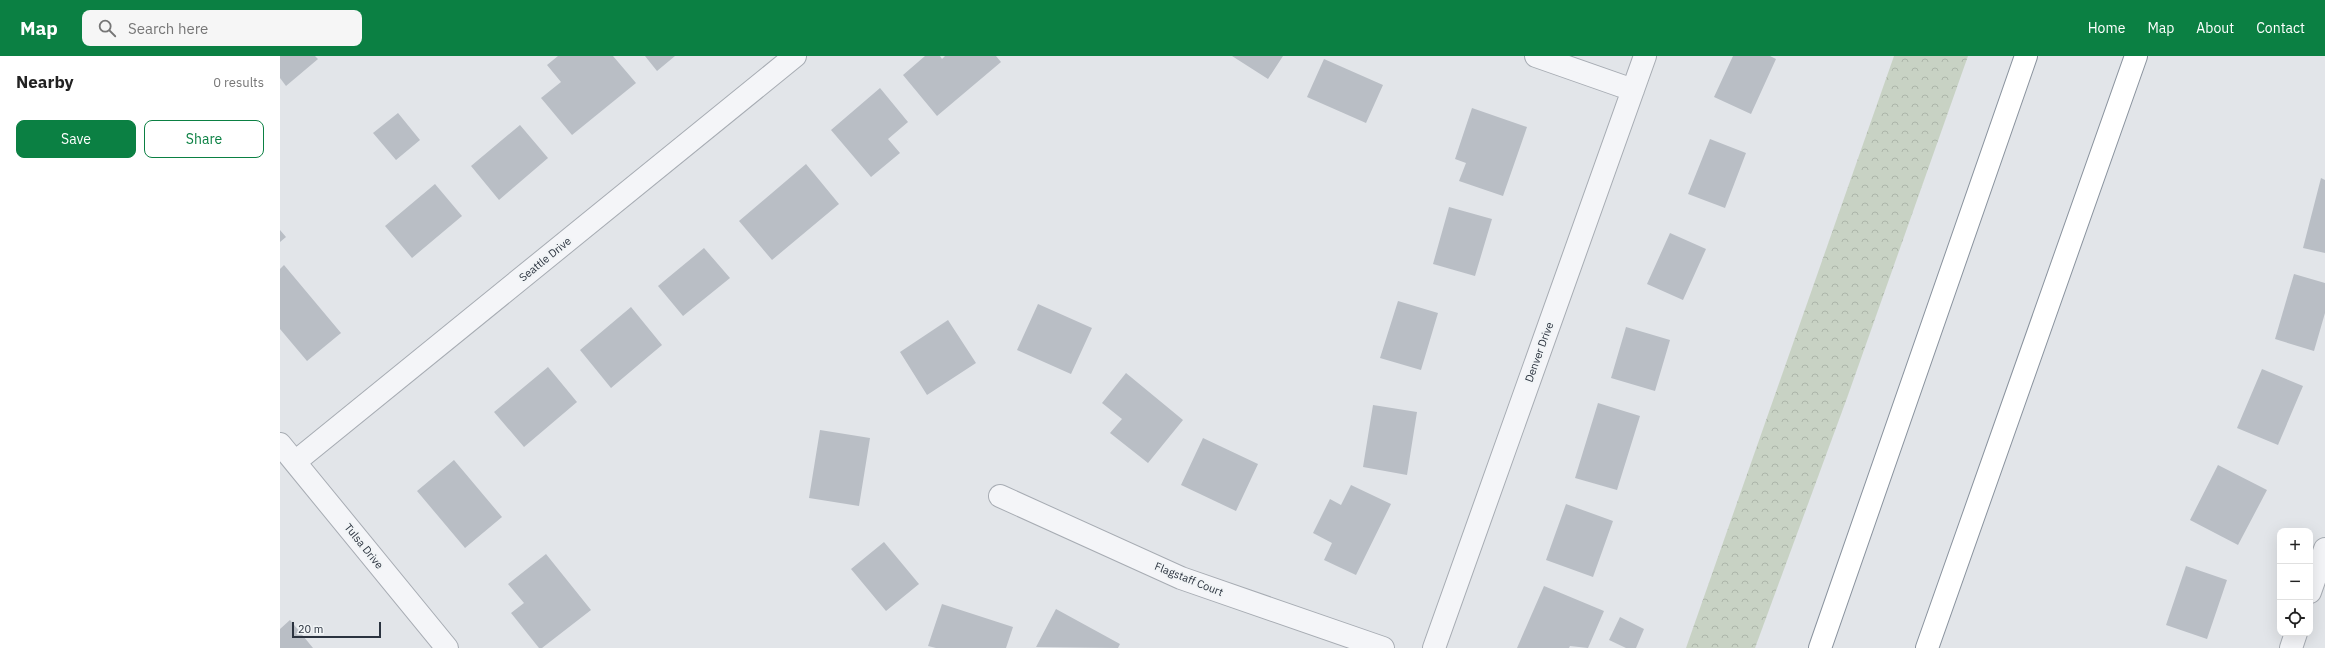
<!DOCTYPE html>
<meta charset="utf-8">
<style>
body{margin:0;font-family:"IBM Plex Sans",sans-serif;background:#f6f6f6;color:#222}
.controls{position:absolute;right:12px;bottom:12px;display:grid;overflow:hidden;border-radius:8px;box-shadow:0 4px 16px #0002}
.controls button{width:36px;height:36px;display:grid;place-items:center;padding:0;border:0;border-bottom:1px solid #e0e0e0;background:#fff;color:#222;font:20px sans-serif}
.scale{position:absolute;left:12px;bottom:10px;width:89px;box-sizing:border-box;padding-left:4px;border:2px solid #2b333f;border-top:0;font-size:11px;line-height:14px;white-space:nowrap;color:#2b333f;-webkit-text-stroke:3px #f1f4f6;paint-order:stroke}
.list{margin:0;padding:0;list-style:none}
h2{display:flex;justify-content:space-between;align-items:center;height:52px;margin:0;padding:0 16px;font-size:17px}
h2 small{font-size:13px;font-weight:400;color:#767676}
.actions{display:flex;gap:8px;padding:12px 16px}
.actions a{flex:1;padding:9px 0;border:1px solid #0b8043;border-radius:8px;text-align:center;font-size:14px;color:#0b8043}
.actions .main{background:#0b8043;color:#fff}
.icon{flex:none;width:22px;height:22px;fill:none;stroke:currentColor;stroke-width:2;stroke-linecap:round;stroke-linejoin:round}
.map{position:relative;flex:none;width:2045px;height:592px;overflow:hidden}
header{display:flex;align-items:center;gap:24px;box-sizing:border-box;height:56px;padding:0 20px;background:#0b8043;color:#fff}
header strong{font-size:19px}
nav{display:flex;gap:22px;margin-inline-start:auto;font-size:14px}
.search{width:280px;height:36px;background:#f6f6f6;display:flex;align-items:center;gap:10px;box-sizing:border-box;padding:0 14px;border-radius:8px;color:#767676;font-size:15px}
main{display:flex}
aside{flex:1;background:#fff}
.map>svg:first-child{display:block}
.forest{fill:url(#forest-crowns)}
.building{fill:#b9bec5}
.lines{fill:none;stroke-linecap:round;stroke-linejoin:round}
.street-casing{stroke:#a7acb3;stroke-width:24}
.highway-casing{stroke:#8a939e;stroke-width:24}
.street{stroke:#f4f5f8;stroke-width:22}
.highway{stroke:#fff;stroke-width:22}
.labels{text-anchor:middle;stroke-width:4;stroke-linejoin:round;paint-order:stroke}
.street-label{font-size:11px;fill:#2b333f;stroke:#f1f4f6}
</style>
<header>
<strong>Map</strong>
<div class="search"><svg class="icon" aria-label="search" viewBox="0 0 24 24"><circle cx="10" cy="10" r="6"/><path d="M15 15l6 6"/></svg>Search here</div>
<nav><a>Home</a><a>Map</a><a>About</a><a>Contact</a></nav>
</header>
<main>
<aside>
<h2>Nearby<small>0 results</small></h2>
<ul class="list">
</ul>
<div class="actions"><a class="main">Save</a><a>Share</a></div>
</aside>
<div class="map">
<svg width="2045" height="592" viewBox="0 0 2045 592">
<defs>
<pattern id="forest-crowns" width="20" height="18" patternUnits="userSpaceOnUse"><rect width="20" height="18" fill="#c8d2c4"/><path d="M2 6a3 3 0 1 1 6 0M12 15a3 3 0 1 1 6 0" fill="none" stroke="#acb5a9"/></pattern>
</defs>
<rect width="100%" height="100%" fill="#e2e5e9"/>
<!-- forest -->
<path class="forest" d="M1614 0H1688L1567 342 1475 592H1406Z"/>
<!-- building -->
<path class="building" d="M0 0H35L38 3 6 30 0 22Z
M278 0H333L356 27 292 79 261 42 281 26 267 9Z
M365 0H395L377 15Z
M645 0H660L662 3 665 0H716L721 6 657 60 623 19Z
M952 0H1003L988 23Z
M1453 0H1490L1496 3 1471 58 1434 41Z
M1044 3 1103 29 1086 67 1027 41Z
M600 32 628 66 608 83 620 97 591 121 551 74Z
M1192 52 1247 71 1223 140 1179 125 1186 107 1175 103Z
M118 57 140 84 116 104 93 77Z
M240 69 268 102 219 144 191 110Z
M1430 83 1466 97 1445 152 1408 138Z
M526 108 559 148 492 204 459 165Z
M2041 122 2045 124V197L2023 192Z
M155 128 182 160 132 202 105 170Z
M1169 151 1212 163 1195 220 1153 208Z
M0 174 6 181 0 186Z
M1390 177 1426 193 1403 244 1367 228Z
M424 192 450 222 403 260 378 230Z
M4 209 61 277 27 305 0 273V213Z
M2014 218 2045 227V257L2034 295 1995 283Z
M1118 245 1158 257 1141 314 1100 302Z
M758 248 812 272 791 318 737 294Z
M351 251 382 289 331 332 300 294Z
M668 264 696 307 647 339 620 296Z
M1346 271 1390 284 1375 335 1331 322Z
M268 311 297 346 244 391 214 356Z
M1982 313 2023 330 1998 389 1957 372Z
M846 317 903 364 868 407 830 377 842 363 822 347Z
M1318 347 1360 360 1337 434 1295 422Z
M1093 349 1137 356 1127 419 1083 411Z
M540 374 590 382 579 450 529 442Z
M923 382 978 408 956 455 901 429Z
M174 404 222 461 185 492 137 435Z
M1938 409 1987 434 1958 489 1910 464Z
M1071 429 1111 448 1076 519 1044 504 1052 487 1033 477 1050 443 1061 449Z
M1286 448 1333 465 1313 521 1266 504Z
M604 486 639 528 606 555 571 513Z
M266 498 311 554 262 592H259L231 557 244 547 228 528Z
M1906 510 1947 524 1927 583 1886 569Z
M1264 530 1324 555 1308 592 1290 590 1289 592H1237Z
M662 548 733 571 726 592H656L648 590Z
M776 553 840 588 838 592 756 591Z
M1340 561 1364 573 1356 592H1346L1329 584Z
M10 564 33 592H0V573Z"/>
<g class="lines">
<defs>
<path id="street" d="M1256 0 1353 34
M0 388 167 592
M15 406 515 0
M720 440 901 522 1103 592
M2030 536 2045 493
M1154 592 1365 0
M2011 592 2016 577"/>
<path id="highway" d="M1540 592 1746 0
M1647 592 1856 0"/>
</defs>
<!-- street casing -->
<use href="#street" class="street-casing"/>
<!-- highway casing -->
<use href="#highway" class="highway-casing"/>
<!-- street -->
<use href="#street" class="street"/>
<!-- highway -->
<use href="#highway" class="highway"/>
</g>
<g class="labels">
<!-- street labels -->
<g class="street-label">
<text transform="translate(265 203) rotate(-39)" y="4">Seattle Drive</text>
<text transform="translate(1259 296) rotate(-70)" y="4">Denver Drive</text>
<text transform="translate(84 490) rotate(51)" y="4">Tulsa Drive</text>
<text transform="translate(909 523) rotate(22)" y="4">Flagstaff Court</text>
</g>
</g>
</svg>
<div class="controls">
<button>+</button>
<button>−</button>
<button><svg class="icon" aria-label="locate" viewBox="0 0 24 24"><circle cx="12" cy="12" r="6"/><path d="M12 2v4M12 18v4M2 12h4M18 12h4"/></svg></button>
</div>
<div class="scale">20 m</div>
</div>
</main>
